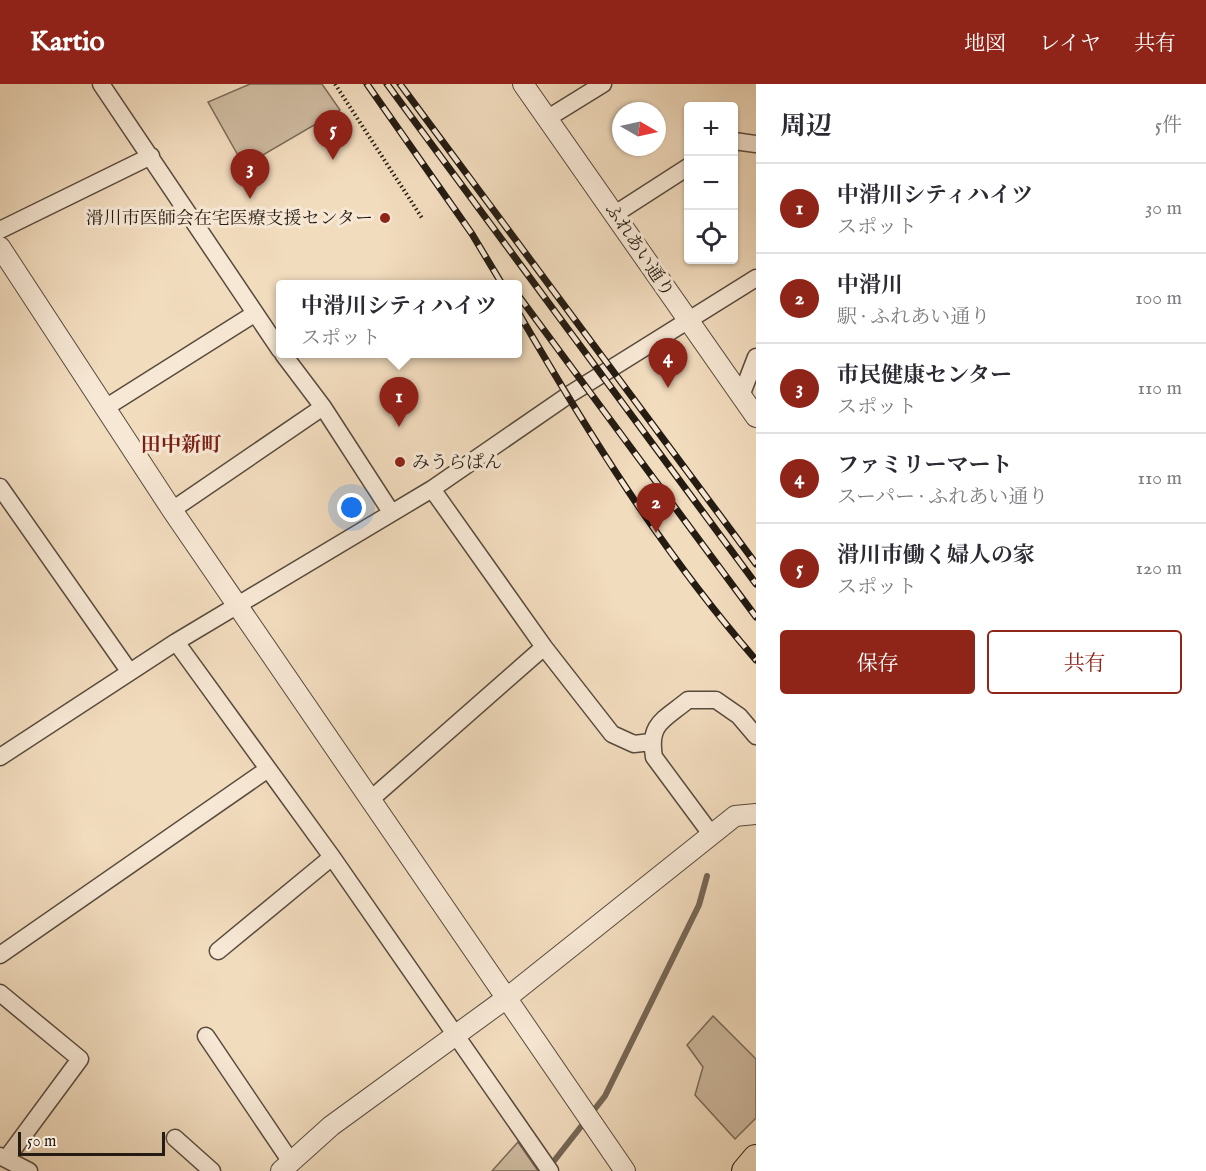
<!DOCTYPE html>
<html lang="ja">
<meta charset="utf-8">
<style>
body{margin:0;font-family:"IM FELL English","Noto Serif JP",serif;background:#f2f2f3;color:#2b2b33}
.controls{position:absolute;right:18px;top:18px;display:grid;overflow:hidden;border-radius:6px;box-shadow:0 2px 4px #0004}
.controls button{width:54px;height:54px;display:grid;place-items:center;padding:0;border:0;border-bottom:2px solid #e1e1e2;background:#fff;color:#2b2b33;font:30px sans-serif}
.compass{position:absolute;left:612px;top:18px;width:54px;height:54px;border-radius:50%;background:#fff;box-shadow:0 2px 4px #0004;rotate:99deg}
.scale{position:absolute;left:18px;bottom:15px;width:147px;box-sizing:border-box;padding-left:6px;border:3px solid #241b12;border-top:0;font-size:16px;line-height:21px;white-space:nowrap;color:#241b12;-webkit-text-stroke:4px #f7e8d5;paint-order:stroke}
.you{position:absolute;left:352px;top:424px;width:21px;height:21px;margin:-15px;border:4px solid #fff;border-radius:50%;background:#1a73e8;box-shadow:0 0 0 9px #1a73e833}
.badge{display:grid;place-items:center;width:39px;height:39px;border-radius:50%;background:#8f2418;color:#fff;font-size:20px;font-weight:700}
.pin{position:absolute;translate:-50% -50px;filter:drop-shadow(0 2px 3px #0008)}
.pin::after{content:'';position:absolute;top:32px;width:21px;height:18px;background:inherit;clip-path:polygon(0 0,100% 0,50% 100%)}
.popup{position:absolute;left:276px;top:196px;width:246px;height:78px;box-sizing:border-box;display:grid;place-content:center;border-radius:6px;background:#fff;filter:drop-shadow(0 2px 4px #0005);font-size:20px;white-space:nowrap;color:#7c7c81}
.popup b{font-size:22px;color:#2b2b33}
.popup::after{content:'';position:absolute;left:50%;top:100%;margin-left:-12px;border:12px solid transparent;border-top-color:#fff}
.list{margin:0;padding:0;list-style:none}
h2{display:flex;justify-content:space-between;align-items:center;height:78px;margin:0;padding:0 24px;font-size:26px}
h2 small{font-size:20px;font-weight:400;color:#7c7c81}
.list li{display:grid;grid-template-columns:39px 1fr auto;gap:18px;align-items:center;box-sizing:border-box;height:90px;padding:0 24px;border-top:2px solid #e1e1e2}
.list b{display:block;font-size:22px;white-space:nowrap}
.list p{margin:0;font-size:20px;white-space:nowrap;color:#7c7c81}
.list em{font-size:20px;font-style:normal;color:#7c7c81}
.actions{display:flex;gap:12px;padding:18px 24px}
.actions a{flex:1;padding:14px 0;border:2px solid #8f2418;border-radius:6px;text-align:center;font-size:21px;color:#8f2418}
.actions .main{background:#8f2418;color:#fff}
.icon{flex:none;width:33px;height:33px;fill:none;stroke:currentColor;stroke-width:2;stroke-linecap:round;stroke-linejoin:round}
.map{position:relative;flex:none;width:756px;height:1087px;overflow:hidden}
header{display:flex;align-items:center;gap:36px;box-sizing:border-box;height:84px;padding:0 30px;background:#8f2418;color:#fff}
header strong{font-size:28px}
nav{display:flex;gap:33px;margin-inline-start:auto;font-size:21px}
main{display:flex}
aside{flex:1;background:#fff}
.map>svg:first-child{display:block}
.green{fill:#cfbba1;stroke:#7a6b5a;stroke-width:1.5}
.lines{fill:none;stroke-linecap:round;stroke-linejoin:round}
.stream{stroke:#766756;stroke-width:6}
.minor-casing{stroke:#584b3d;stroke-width:19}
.tertiary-casing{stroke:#584b3d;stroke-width:22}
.primary-casing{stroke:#241b12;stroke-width:28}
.path{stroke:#241b12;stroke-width:4;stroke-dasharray:1.5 3;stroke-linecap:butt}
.minor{stroke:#f7e8d5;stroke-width:16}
.tertiary{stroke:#f7e8d5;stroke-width:20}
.primary{stroke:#f2dcbe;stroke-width:26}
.rail-casing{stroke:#241b12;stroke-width:7}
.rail{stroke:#f7e8d5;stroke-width:4.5;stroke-dasharray:14;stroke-linecap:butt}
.poi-dot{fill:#8f2418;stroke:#f7e8d5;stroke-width:2}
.labels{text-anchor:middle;stroke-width:6;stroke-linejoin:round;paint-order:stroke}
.poi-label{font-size:18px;fill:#241b12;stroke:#f7e8d5;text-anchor:end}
.street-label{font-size:18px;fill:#241b12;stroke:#f7e8d5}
.neighbourhood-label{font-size:20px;font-weight:bold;fill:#7a1f14;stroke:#f7e8d5}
</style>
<header>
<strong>Kartio</strong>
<nav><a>地図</a><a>レイヤ</a><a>共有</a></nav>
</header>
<main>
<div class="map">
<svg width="756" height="1087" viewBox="0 0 756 1087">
<rect width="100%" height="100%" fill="#f2dcbe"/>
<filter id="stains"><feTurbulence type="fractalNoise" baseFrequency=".00333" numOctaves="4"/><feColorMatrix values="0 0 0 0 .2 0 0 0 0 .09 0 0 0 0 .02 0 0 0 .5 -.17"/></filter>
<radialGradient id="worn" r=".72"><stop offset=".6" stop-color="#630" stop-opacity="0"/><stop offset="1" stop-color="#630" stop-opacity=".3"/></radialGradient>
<!-- green -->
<path class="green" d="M250 0H322L340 26 244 82 208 18Z
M713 932 756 975V1034L735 1055 695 1011 703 983 687 961Z
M518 1058 538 1087H492Z"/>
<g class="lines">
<!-- stream -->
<path class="stream" d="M550 1082 605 1012 699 821 707 792"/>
<defs>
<path id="minor" d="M101 0 280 266
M548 34 603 0
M734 57 756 60
M615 130 688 83
M0 146 151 72
M283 270 323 323 391 428
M741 312 756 273
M105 324 254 230
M0 403 129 587
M432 405 544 563 612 650 634 660 651 658
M172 426 323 323
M176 558 332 773 550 1087
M0 673 176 558 432 405 567 312 756 194
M370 716 544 563
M711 750 654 673C648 639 664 636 688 616H716L739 632 756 652
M218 867 332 773
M0 871 268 685
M0 909 80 975 6 1075
M206 952 291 1078
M175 1054 212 1087
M0 1072 29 1087"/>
<path id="tertiary" d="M523 0 756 333
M0 163 172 426 625 1087
M281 1087 331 1042 508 913 735 732 756 730"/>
<path id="primary" d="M745 1087 756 1074"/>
</defs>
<!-- minor casing -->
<use href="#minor" class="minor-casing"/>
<!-- tertiary casing -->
<use href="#tertiary" class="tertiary-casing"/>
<!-- primary casing -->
<use href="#primary" class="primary-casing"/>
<!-- path -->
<path class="path" d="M335 0 422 134"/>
<!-- minor -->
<use href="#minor" class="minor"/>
<!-- tertiary -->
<use href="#tertiary" class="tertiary"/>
<!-- primary -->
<use href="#primary" class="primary"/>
<defs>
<path id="rail" d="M367 0 472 150 502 200
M387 0 756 500
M400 0 756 480
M518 211 756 533
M518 228C588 349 663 469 756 576"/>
</defs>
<!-- rail casing -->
<use href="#rail" class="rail-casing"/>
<!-- rail -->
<use href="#rail" class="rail"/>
</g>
<!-- markers -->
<g class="poi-dot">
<circle cx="385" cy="134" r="6"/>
<circle cx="400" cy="378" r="6"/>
</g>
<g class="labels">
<!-- poi labels -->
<g class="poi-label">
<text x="373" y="140">滑川市医師会在宅医療支援センター</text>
<text x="412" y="384" text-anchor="start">みうらぱん</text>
</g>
<!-- street labels -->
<g class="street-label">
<text transform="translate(640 166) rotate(56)" y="6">ふれあい通り</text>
</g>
<!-- neighbourhood labels -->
<g class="neighbourhood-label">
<text x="181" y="367">田中新町</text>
</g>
</g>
<rect width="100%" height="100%" filter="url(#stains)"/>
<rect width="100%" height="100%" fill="url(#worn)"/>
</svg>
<div class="controls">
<button>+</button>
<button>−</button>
<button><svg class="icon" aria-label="locate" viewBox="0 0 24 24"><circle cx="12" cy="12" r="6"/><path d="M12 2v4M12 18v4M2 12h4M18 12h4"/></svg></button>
</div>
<svg class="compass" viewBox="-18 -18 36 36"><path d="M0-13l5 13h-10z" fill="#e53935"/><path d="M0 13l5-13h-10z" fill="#7c7c81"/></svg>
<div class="scale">50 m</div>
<div class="you"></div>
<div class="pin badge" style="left:399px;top:343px">1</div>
<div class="popup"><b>中滑川シティハイツ</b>スポット</div>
<div class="pin badge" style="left:656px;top:449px">2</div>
<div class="pin badge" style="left:250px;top:115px">3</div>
<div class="pin badge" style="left:668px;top:304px">4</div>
<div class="pin badge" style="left:333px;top:76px">5</div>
</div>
<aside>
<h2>周辺<small>5件</small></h2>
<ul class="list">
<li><span class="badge">1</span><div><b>中滑川シティハイツ</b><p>スポット</p></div><em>30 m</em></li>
<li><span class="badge">2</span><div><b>中滑川</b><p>駅 · ふれあい通り</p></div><em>100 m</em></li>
<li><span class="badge">3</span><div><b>市民健康センター</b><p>スポット</p></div><em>110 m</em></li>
<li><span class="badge">4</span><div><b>ファミリーマート</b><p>スーパー · ふれあい通り</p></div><em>110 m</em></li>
<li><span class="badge">5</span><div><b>滑川市働く婦人の家</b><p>スポット</p></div><em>120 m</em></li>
</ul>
<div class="actions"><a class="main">保存</a><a>共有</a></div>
</aside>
</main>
